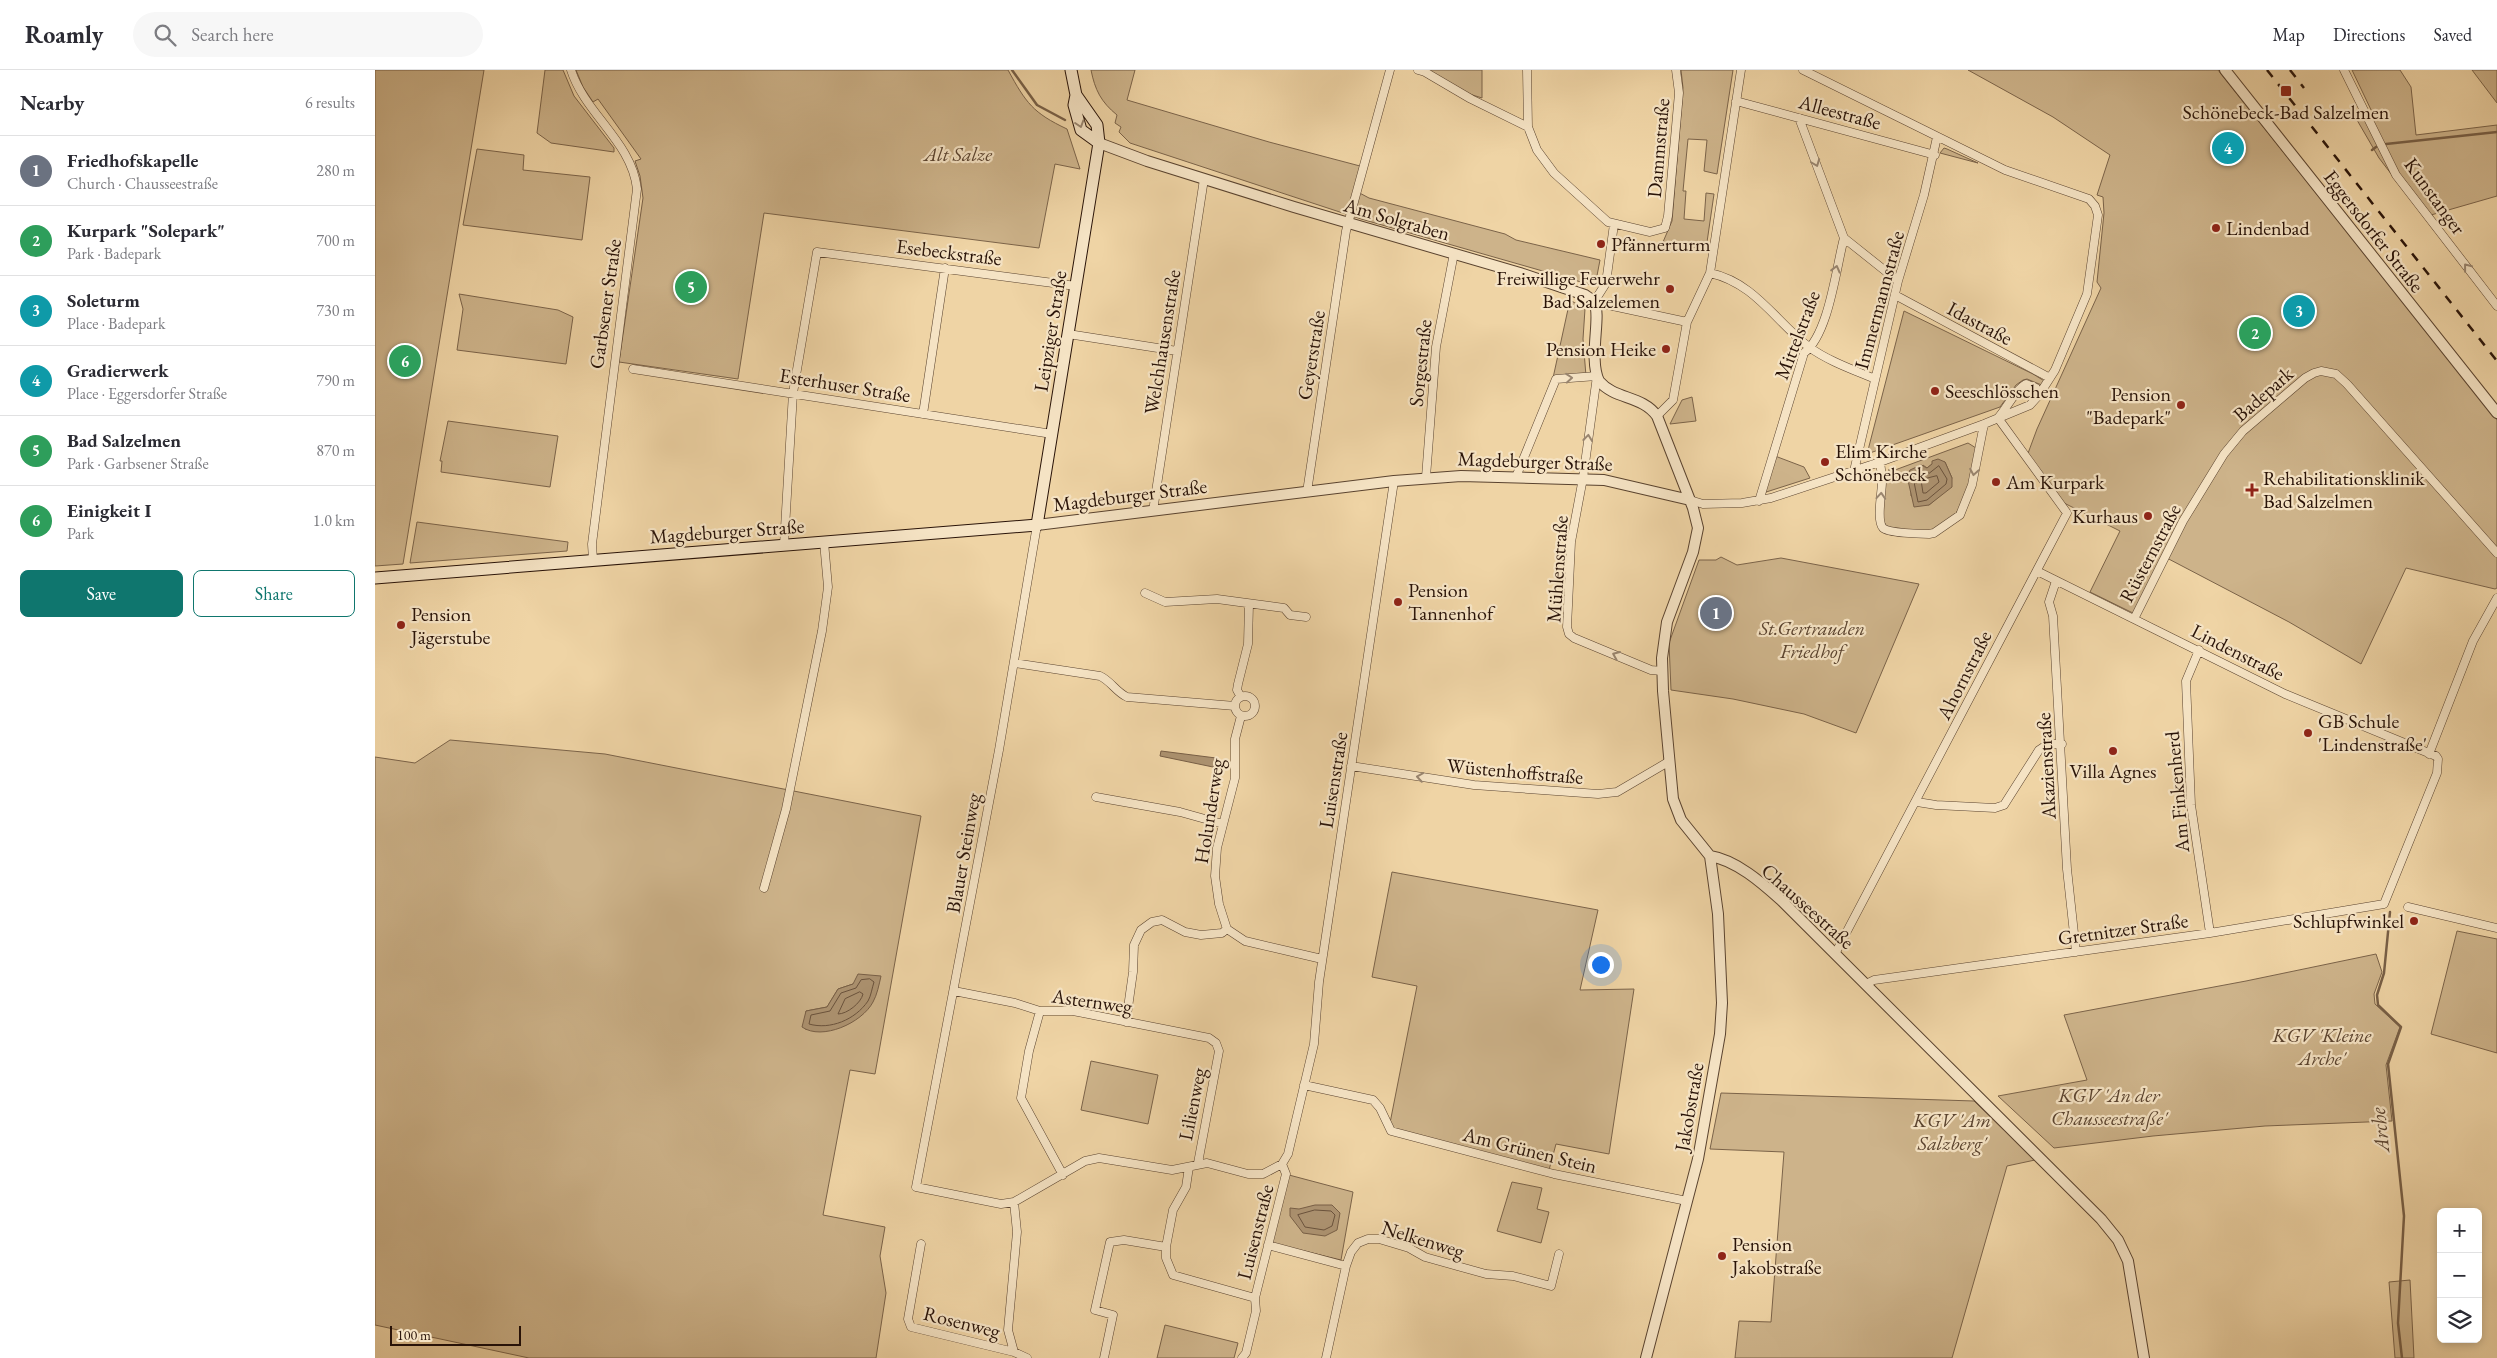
<!DOCTYPE html>
<meta charset="utf-8">
<style>
body{margin:0;font-family:"EB Garamond",serif;background:#f7f7f7;color:#2b2b33}
.controls{position:absolute;right:15px;bottom:15px;display:grid;overflow:hidden;border-radius:8px;box-shadow:0 2px 8px #0003}
.controls button{width:45px;height:45px;display:grid;place-items:center;padding:0;border:0;border-bottom:1px solid #e1e1e2;background:#fff;color:#2b2b33;font:25px sans-serif}
.scale{position:absolute;left:15px;bottom:12px;width:131px;box-sizing:border-box;padding-left:5px;border:2px solid #291308;border-top:0;font-size:14px;line-height:18px;white-space:nowrap;color:#291308;-webkit-text-stroke:4px #f5e3c4;paint-order:stroke}
.you{position:absolute;left:1225px;top:894px;width:18px;height:18px;margin:-12px;border:4px solid #fff;border-radius:50%;background:#1a73e8;box-shadow:0 0 0 8px #1a73e833}
.badge{display:grid;place-items:center;width:32px;height:32px;border-radius:50%;background:#0f766e;color:#fff;font-size:16px;font-weight:700}
.pin{position:absolute;translate:-50% -50%;border:2px solid #fff;box-shadow:0 1px 5px #0006}
.list{margin:0;padding:0;list-style:none}
h2{display:flex;justify-content:space-between;align-items:center;height:65px;margin:0;padding:0 20px;font-size:21px}
h2 small{font-size:16px;font-weight:400;color:#7c7c81}
.list li{display:grid;grid-template-columns:32px 1fr auto;gap:15px;align-items:center;box-sizing:border-box;height:70px;padding:0 20px;border-top:1px solid #e1e1e2}
.list b{display:block;font-size:19px;white-space:nowrap}
.list p{margin:0;font-size:16px;white-space:nowrap;color:#7c7c81}
.list em{font-size:16px;font-style:normal;color:#7c7c81}
.actions{display:flex;gap:10px;padding:15px 20px}
.actions a{flex:1;padding:11px 0;border:1px solid #0f766e;border-radius:8px;text-align:center;font-size:18px;color:#0f766e}
.actions .main{background:#0f766e;color:#fff}
.icon{flex:none;width:28px;height:28px;fill:none;stroke:currentColor;stroke-width:2;stroke-linecap:round;stroke-linejoin:round}
.map{position:relative;flex:none;width:2122px;height:1288px;overflow:hidden}
header{display:flex;align-items:center;gap:30px;box-sizing:border-box;height:70px;padding:0 25px;background:#fff;border-bottom:1px solid #e1e1e2}
header strong{font-size:24px}
nav{display:flex;gap:28px;margin-inline-start:auto;font-size:18px}
.search{width:350px;height:45px;background:#f7f7f7;display:flex;align-items:center;gap:12px;box-sizing:border-box;padding:0 18px;border-radius:28px;color:#7c7c81;font-size:19px}
main{display:flex}
aside{flex:1;background:#fff}
.map>svg:first-child{display:block}
.green{fill:#cdb38a;stroke:#7b6349;fill-rule:evenodd}
.water{fill:#ac9270;stroke:#785f46}
.lines{fill:none;stroke-linecap:round;stroke-linejoin:round}
.shore{stroke:#6a523c;stroke-width:1}
.stream{stroke:#785f46;stroke-width:2.5}
.minor-casing{stroke:#5a432f;stroke-width:9}
.tertiary-casing{stroke:#5a432f;stroke-width:12}
.secondary-casing{stroke:#291308;stroke-width:13}
.minor{stroke:#f5e3c4;stroke-width:8}
.tertiary{stroke:#f5e3c4;stroke-width:10}
.secondary{stroke:#f5e3c4;stroke-width:11}
.rail{stroke:#291308;stroke-width:2.5;stroke-dasharray:9 9;stroke-linecap:butt}
.oneway{stroke:#99856f}
.poi-dot{fill:#8f2418;stroke:#f5e3c4;stroke-width:2}
.labels{text-anchor:middle;stroke-width:4.5;stroke-linejoin:round;paint-order:stroke}
.street-label{font-size:20px;fill:#291308;stroke:#f5e3c4}
.poi-label{font-size:20px;fill:#291308;stroke:#f5e3c4;text-anchor:start}
.park-label{font-size:20px;font-style:italic;fill:#5a432f;stroke:#f5e3c4}
.water-label{font-size:21px;font-style:italic;fill:#5d4632;stroke:#f5e3c4}
</style>
<header>
<strong>Roamly</strong>
<div class="search"><svg class="icon" aria-label="search" viewBox="0 0 24 24"><circle cx="10" cy="10" r="6"/><path d="M15 15l6 6"/></svg>Search here</div>
<nav><a>Map</a><a>Directions</a><a>Saved</a></nav>
</header>
<main>
<aside>
<h2>Nearby<small>6 results</small></h2>
<ul class="list">
<li><span class="badge" style="background:#6b7280">1</span><div><b>Friedhofskapelle</b><p>Church · Chausseestraße</p></div><em>280 m</em></li>
<li><span class="badge" style="background:#2e9e5b">2</span><div><b>Kurpark &quot;Solepark&quot;</b><p>Park · Badepark</p></div><em>700 m</em></li>
<li><span class="badge" style="background:#0f9aa8">3</span><div><b>Soleturm</b><p>Place · Badepark</p></div><em>730 m</em></li>
<li><span class="badge" style="background:#0f9aa8">4</span><div><b>Gradierwerk</b><p>Place · Eggersdorfer Straße</p></div><em>790 m</em></li>
<li><span class="badge" style="background:#2e9e5b">5</span><div><b>Bad Salzelmen</b><p>Park · Garbsener Straße</p></div><em>870 m</em></li>
<li><span class="badge" style="background:#2e9e5b">6</span><div><b>Einigkeit I</b><p>Park</p></div><em>1.0 km</em></li>
</ul>
<div class="actions"><a class="main">Save</a><a>Share</a></div>
</aside>
<div class="map">
<svg width="2122" height="1288" viewBox="0 0 2122 1288">
<rect width="100%" height="100%" fill="#efd4a5"/>
<filter id="stains"><feTurbulence type="fractalNoise" baseFrequency=".004" numOctaves="4"/><feColorMatrix values="0 0 0 0 .2 0 0 0 0 .09 0 0 0 0 .02 0 0 0 .5 -.17"/></filter>
<radialGradient id="worn" r=".72"><stop offset=".6" stop-color="#630" stop-opacity="0"/><stop offset="1" stop-color="#630" stop-opacity=".3"/></radialGradient>
<!-- green -->
<path class="green" d="M0 0H109L28 494 0 496Z
M170 0H188L199 26 239 78V82L176 73 162 63Z
M201 0H633C651 33 658 43 692 59L705 99 680 94 664 178 389 143 363 309 244 292 268 128 265 106 260 91 266 89 223 29 218 32 208 17Z
M716 0H760L752 30 894 72 985 96 979 120 994 128 1130 164 1141 170 1225 190 1220 216 986 149 755 73 744 62 746 57 740 53 742 45C726 32 720 20 716 0Z
M1052 0H1107V28L1088 22Z
M1306 0H1358L1342 104 1329 101 1332 70 1313 69 1308 121H1311L1309 149 1329 151 1331 123 1339 124 1331 179 1288 172 1297 151 1308 18Z
M1593 0H1843L2122 350V518L2120 519 2031 498 1986 594 1914 552 1788 486 1760 544 1715 522 1745 461 1679 428 1652 386 1662 359 1726 218 1722 212 1729 143 1728 127 1722 125 1735 85 1678 47Z
M1977 0H2025L2036 17 2041 65 2122 55V126L2049 147 2004 88 1982 50 1998 44Z
M2097 0H2122V33Z
M1569 78 1572 79 1603 93 1565 83Z
M102 79 149 85 148 100 215 107 207 170 88 155Z
M84 224 183 240 198 247 191 294 82 280 88 239Z
M1195 230 1210 239 1208 269 1211 306 1178 308Z
M1529 241 1658 304 1671 312 1669 316 1652 309 1648 310 1641 315 1625 337 1492 384Z
M1317 327 1321 351 1295 354 1307 330Z
M73 351 183 366 175 417 66 402 67 391H65Z
M1593 373 1601 378C1594 412 1592 449 1555 462 1547 465 1523 459 1513 459L1507 449 1509 414 1513 411 1514 399 1520 400ZM1570 392 1577 408 1568 423 1554 435 1536 426V417L1548 395 1552 398 1557 394Z
M1400 386 1429 397 1435 408 1385 424Z
M42 452 193 472 192 481 35 493Z
M1346 487 1362 495 1406 488 1544 514 1481 663 1429 644 1358 629 1296 620 1294 573 1324 490H1341Z
M75 670 230 684 546 746 500 1004 475 1000 448 1145 510 1157 505 1186 511 1223 501 1288H154L0 1255V687L40 693ZM478 914 431 960V941L452 937 463 919Z
M1017 802 1223 840 1205 920 1259 919 1234 1084 1181 1074 1174 1100 1018 1059 1015 1053 1042 916 997 907Z
M2082 861 2122 869V983L2056 964Z
M2001 884 2007 902 1999 924 2000 934 2025 957 2011 995 2017 1051 1890 1056 1778 1066 1679 1078 1623 1026 1712 1010 1689 945 1871 911Z
M716 991 783 1005 773 1054 706 1040Z
M1346 1023 1599 1031 1660 1090 1632 1096 1577 1288H1360L1364 1251 1396 1252 1409 1082 1335 1079Z
M914 1105 978 1122 966 1190 896 1173Z
M1137 1112 1167 1118 1162 1139 1174 1142 1166 1173 1122 1161Z
M2035 1210 2039 1288H2020L2014 1212Z
M790 1255 863 1273 859 1288H782Z"/>
<!-- water -->
<path class="water" d="M1563 389 1570 392 1577 408V417L1554 435 1539 437 1532 406 1535 400 1546 395 1552 398 1557 394V391Z
M786 681 841 688V694L838 697 785 686Z
M483 904 506 906C504 915 502 925 498 932 487 953 447 971 427 957L431 941 452 937 463 919 478 914Z
M940 1135H957L965 1143 962 1160 950 1166 928 1163 915 1146V1138L924 1139Z"/>
<g class="lines">
<!-- shore -->
<path class="shore" d="M1564 396 1572 409 1571 414 1552 430 1543 432 1538 407 1539 404 1544 400 1554 403Z
M1562 406 1564 412 1551 423H1548L1546 410Z
M495 909 499 912C497 918 496 926 493 931 480 950 455 960 434 954L436 945 455 941 466 923 481 918 486 910Z
M485 922 488 924C486 933 472 944 463 944L470 929Z
M940 1140 956 1141 960 1145 957 1156 949 1160 930 1157 923 1145Z"/>
<!-- stream -->
<path class="stream" d="M637 0 662 35 690 50
M2011 74 2122 62
M1997 80 2001 77
M2015 842 2009 903 2002 925 2003 935 2026 957 2013 994 2029 1146 2023 1253 2027 1288"/>
<defs>
<path id="minor" d="M196 0C210 44 257 72 262 119L217 474 218 490
M1043 0 1050 2 1096 29 1153 57
M1152 0 1153 57 1162 80 1179 103 1233 152 1275 162 1290 158 1293 146 1304 23 1301 0
M1428 0 1630 100 1714 129 1720 136 1723 145 1712 224 1680 300 1664 325
M1969 0 2021 105 2122 236
M1361 31 1560 85
M1424 48 1469 168 1523 211
M1239 154 1231 213 1219 232 1312 252
M1335 203C1380 213 1400 251 1434 277 1453 291 1479 300 1500 309
M1520 225 1675 308
M693 264 802 281
M258 299 677 364
M548 344 570 198
M1282 346 1298 330 1312 252 1335 203 1366 0
M1505 392C1506 399 1507 405 1507 412 1507 422 1501 451 1508 458 1513 463 1545 464 1554 464L1559 463 1585 445 1597 415 1609 354
M1479 401 1523 211 1549 125 1562 67
M1051 407 1061 277 1079 183
M1141 407 1181 309 1222 306 1208 408 1196 472 1192 557 1194 564 1199 568 1276 600 1287 601
M932 422 971 161 1015 0
M1315 430 1328 434 1367 433 1396 428 1505 392 1609 354 1655 335 1664 325 1661 318 1651 314C1640 320 1632 338 1623 348
M1384 431 1429 283C1454 264 1461 198 1469 168
M778 441 829 109
M662 455 624 680 541 1117 626 1134 639 1132 710 1091 724 1088 797 1100 832 1093 873 1104H888L907 1094
M409 475 418 323 442 182 701 216
M1681 511 1674 532 1678 546 1692 799 1701 882
M770 523 790 532 842 529 909 538 915 545 931 547
M1759 549 1808 451 1849 384 1868 361 1930 308 1939 303 1946 301 1961 304 1972 314 2122 483
M1824 580 1811 611 1816 735 1835 863
M639 593 725 606C736 611 741 622 752 627L860 636
M860 636a10 10 0 1 1 20 0a10 10 0 1 1-20 0Z
M866 627 862 620 863 614 873 574 874 534
M866 646 860 669V708L842 778 840 806 844 834 852 859 870 871 947 889
M2054 684 2098 571 2122 528
M976 696 1099 715 1223 724 1242 722 1293 692
M721 727 805 742 848 754
M1542 732 1561 735 1620 738 1629 735 1664 680 1673 674H1687
M389 818 411 739 447 561 453 517 449 472
M2033 837 2122 858
M1460 884 1692 443 1623 348
M1491 914 1499 910 1835 863 2009 834 2062 703 2063 689 2061 686 1910 624 1662 501
M579 921 640 933 665 941H698L834 968 841 973 844 981 823 1093
M665 941 654 981 646 1028 688 1105
M751 952 758 902 759 875 766 860 777 852 787 850 810 862 826 865 847 863 852 859
M929 1015 998 1030 1005 1038 1016 1061 1179 1104 1312 1131
M546 1174 533 1249 536 1257 639 1282 652 1288
M893 1175 971 1196 976 1182 983 1173 993 1169H1004L1034 1178 1050 1187 1111 1204 1138 1206 1176 1216 1184 1184
M791 1177 798 1140 811 1117 814 1097
M639 1282 633 1260 642 1162 639 1132
M729 1288 738 1245 720 1240 735 1172 749 1170 791 1177V1188L798 1205 880 1228
M867 1288 871 1283 881 1241 880 1228 911 1104 907 1094 913 1084 939 974 944 912 1019 411
M951 1288 971 1196"/>
<path id="tertiary" d="M1850 0 2122 343
M724 73 772 91 919 137 1145 203 1210 225C1213 227 1217 229 1219 233 1227 244 1213 288 1224 311 1240 330 1267 325 1282 346L1318 438 1323 458 1318 482 1292 552 1287 588 1288 621 1298 729 1306 750 1335 786 1343 844 1347 933 1345 964 1323 1089 1271 1288
M662 455 1019 411 1086 406 1229 410 1315 430
M1335 786C1361 790 1387 813 1406 830L1726 1149 1743 1170 1753 1191 1769 1288"/>
<path id="secondary" d="M696 0 701 25 699 35 706 60 724 73
M0 508 662 455 724 73 722 55 701 25"/>
</defs>
<!-- minor casing -->
<use href="#minor" class="minor-casing"/>
<!-- tertiary casing -->
<use href="#tertiary" class="tertiary-casing"/>
<!-- secondary casing -->
<use href="#secondary" class="secondary-casing"/>
<!-- minor -->
<use href="#minor" class="minor"/>
<!-- tertiary -->
<use href="#tertiary" class="tertiary"/>
<!-- secondary -->
<use href="#secondary" class="secondary"/>
<!-- rail -->
<path class="rail" d="M1892 0 2122 291
M1915 0 1929 18"/>
</g>
<!-- one-way arrows -->
<defs><path id="oneway-chevron" d="M-2-3.5L2.5 0L-2 3.5" fill="none" stroke-width="1.6" stroke-linecap="round" stroke-linejoin="round" transform="scale(1.25)"/></defs>
<g class="oneway">
<use href="#oneway-chevron" transform="translate(705 54) rotate(72)"/>
<use href="#oneway-chevron" transform="translate(1441 93) rotate(69)"/>
<use href="#oneway-chevron" transform="translate(2092 197) rotate(-128)"/>
<use href="#oneway-chevron" transform="translate(1461 199) rotate(-76)"/>
<use href="#oneway-chevron" transform="translate(1194 308) rotate(-5)"/>
<use href="#oneway-chevron" transform="translate(1213 368) rotate(-83)"/>
<use href="#oneway-chevron" transform="translate(1599 402) rotate(100)"/>
<use href="#oneway-chevron" transform="translate(1506 426) rotate(-86)"/>
<use href="#oneway-chevron" transform="translate(1241 585) rotate(-157)"/>
<use href="#oneway-chevron" transform="translate(1045 707) rotate(-171)"/>
</g>
<!-- markers -->
<g class="poi-dot">
<rect x="1905" y="15" width="12" height="12" rx="2.5"/>
<circle cx="1841" cy="158" r="5"/>
<circle cx="1226" cy="174" r="5"/>
<circle cx="1295" cy="219" r="5"/>
<circle cx="1291" cy="279" r="5"/>
<circle cx="1560" cy="321" r="5"/>
<circle cx="1806" cy="335" r="5"/>
<circle cx="1450" cy="392" r="5"/>
<circle cx="1621" cy="412" r="5"/>
<path d="M1874.5 412.5h5v5h5v5h-5v5h-5v-5h-5v-5h5z"/>
<circle cx="1773" cy="446" r="5"/>
<circle cx="1023" cy="532" r="5"/>
<circle cx="26" cy="555" r="5"/>
<circle cx="1933" cy="663" r="5"/>
<circle cx="1738" cy="681" r="5"/>
<circle cx="2039" cy="851" r="5"/>
<circle cx="1347" cy="1186" r="5"/>
</g>
<g class="labels">
<!-- street labels -->
<g class="street-label">
<text transform="translate(1465 42) rotate(15)" y="7">Alleestraße</text>
<text transform="translate(1283 78) rotate(-85)" y="7">Dammstraße</text>
<text transform="translate(2060 126) rotate(54)" y="7">Kunstanger</text>
<text transform="translate(1022 149) rotate(16)" y="7">Am Solgraben</text>
<text transform="translate(1999 161) rotate(52)" y="7">Eggersdorfer Straße</text>
<text transform="translate(574 182) rotate(7)" y="7">Esebeckstraße</text>
<text transform="translate(1504 230) rotate(-75)" y="7">Immermannstraße</text>
<text transform="translate(230 234) rotate(-82)" y="7">Garbsener Straße</text>
<text transform="translate(1605 253) rotate(28)" y="7">Idastraße</text>
<text transform="translate(675 261) rotate(-81)" y="7">Leipziger Straße</text>
<text transform="translate(1422 265) rotate(-69)" y="7">Mittelstraße</text>
<text transform="translate(787 272) rotate(-81)" y="7">Welchhausenstraße</text>
<text transform="translate(936 285) rotate(-81)" y="7">Geyerstraße</text>
<text transform="translate(1045 293) rotate(-84)" y="7">Sorgestraße</text>
<text transform="translate(470 315) rotate(9)" y="7">Esterhuser Straße</text>
<text transform="translate(1888 324) rotate(-41)" y="7">Badepark</text>
<text transform="translate(1160 391) rotate(2)" y="7">Magdeburger Straße</text>
<text transform="translate(755 425) rotate(-7)" y="7">Magdeburger Straße</text>
<text transform="translate(352 461) rotate(-4)" y="7">Magdeburger Straße</text>
<text transform="translate(1775 483) rotate(-62)" y="7">Rüsternstraße</text>
<text transform="translate(1182 499) rotate(-86)" y="7">Mühlenstraße</text>
<text transform="translate(1863 582) rotate(27)" y="7">Lindenstraße</text>
<text transform="translate(1589 605) rotate(-63)" y="7">Ahornstraße</text>
<text transform="translate(1671 696) rotate(-93)" y="7">Akazienstraße</text>
<text transform="translate(1140 701) rotate(5)" y="7">Wüstenhoffstraße</text>
<text transform="translate(958 710) rotate(-81)" y="7">Luisenstraße</text>
<text transform="translate(1802 722) rotate(-95)" y="7">Am Finkenherd</text>
<text transform="translate(834 741) rotate(-81)" y="7">Holunderweg</text>
<text transform="translate(588 783) rotate(-80)" y="7">Blauer Steinweg</text>
<text transform="translate(1433 836) rotate(42)" y="7">Chausseestraße</text>
<text transform="translate(1748 859) rotate(-8)" y="7">Gretnitzer Straße</text>
<text transform="translate(717 931) rotate(8)" y="7">Asternweg</text>
<text transform="translate(817 1034) rotate(-79)" y="7">Lilienweg</text>
<text transform="translate(1314 1037) rotate(-80)" y="7">Jakobstraße</text>
<text transform="translate(1155 1080) rotate(14)" y="7">Am Grünen Stein</text>
<text transform="translate(880 1162) rotate(-76)" y="7">Luisenstraße</text>
<text transform="translate(1048 1169) rotate(17)" y="7">Nelkenweg</text>
<text transform="translate(587 1252) rotate(14)" y="7">Rosenweg</text>
</g>
<!-- poi labels -->
<g class="poi-label">
<text x="1911" y="49" text-anchor="middle">Schönebeck-Bad Salzelmen</text>
<text x="1851" y="165">Lindenbad</text>
<text x="1236" y="181">Pfännerturm</text>
<text x="1285" y="215" text-anchor="end">Freiwillige Feuerwehr<tspan x="1285" dy="23">Bad Salzelemen</tspan></text>
<text x="1281" y="286" text-anchor="end">Pension Heike</text>
<text x="1570" y="328">Seeschlösschen</text>
<text x="1796" y="331" text-anchor="end">Pension<tspan x="1796" dy="23">"Badepark"</tspan></text>
<text x="1460" y="388">Elim Kirche<tspan x="1460" dy="23">Schönebeck</tspan></text>
<text x="1888" y="415">Rehabilitationsklinik<tspan x="1888" dy="23">Bad Salzelmen</tspan></text>
<text x="1631" y="419">Am Kurpark</text>
<text x="1763" y="453" text-anchor="end">Kurhaus</text>
<text x="1033" y="527">Pension<tspan x="1033" dy="23">Tannenhof</tspan></text>
<text x="36" y="551">Pension<tspan x="36" dy="23">Jägerstube</tspan></text>
<text x="1943" y="658">GB Schule<tspan x="1943" dy="23">'Lindenstraße'</tspan></text>
<text x="1738" y="708" text-anchor="middle">Villa Agnes</text>
<text x="2029" y="858" text-anchor="end">Schlupfwinkel</text>
<text x="1357" y="1181">Pension<tspan x="1357" dy="23">Jakobstraße</tspan></text>
</g>
<!-- park labels -->
<g class="park-label">
<text x="583" y="91">Alt Salze</text>
<text x="1437" y="565">St.Gertrauden<tspan x="1437" dy="23">Friedhof</tspan></text>
<text x="1947" y="972">KGV 'Kleine<tspan x="1947" dy="23">Arche'</tspan></text>
<text x="1734" y="1032">KGV 'An der<tspan x="1734" dy="23">Chausseestraße'</tspan></text>
<text x="1577" y="1057">KGV 'Am<tspan x="1577" dy="23">Salzberg'</tspan></text>
</g>
<!-- water labels -->
<g class="water-label">
<text transform="translate(2005 1060) rotate(-96)" y="7">Arche</text>
</g>
</g>
<rect width="100%" height="100%" filter="url(#stains)"/>
<rect width="100%" height="100%" fill="url(#worn)"/>
</svg>
<div class="controls">
<button>+</button>
<button>−</button>
<button><svg class="icon" aria-label="layers" viewBox="0 0 24 24"><path d="M12 4l9 5-9 5-9-5zM3 14l9 5 9-5"/></svg></button>
</div>
<div class="scale">100 m</div>
<div class="you"></div>
<div class="pin badge" style="left:1341px;top:543px;background:#6b7280">1</div>
<div class="pin badge" style="left:1880px;top:263px;background:#2e9e5b">2</div>
<div class="pin badge" style="left:1924px;top:241px;background:#0f9aa8">3</div>
<div class="pin badge" style="left:1853px;top:78px;background:#0f9aa8">4</div>
<div class="pin badge" style="left:316px;top:217px;background:#2e9e5b">5</div>
<div class="pin badge" style="left:30px;top:291px;background:#2e9e5b">6</div>
</div>
</main>
